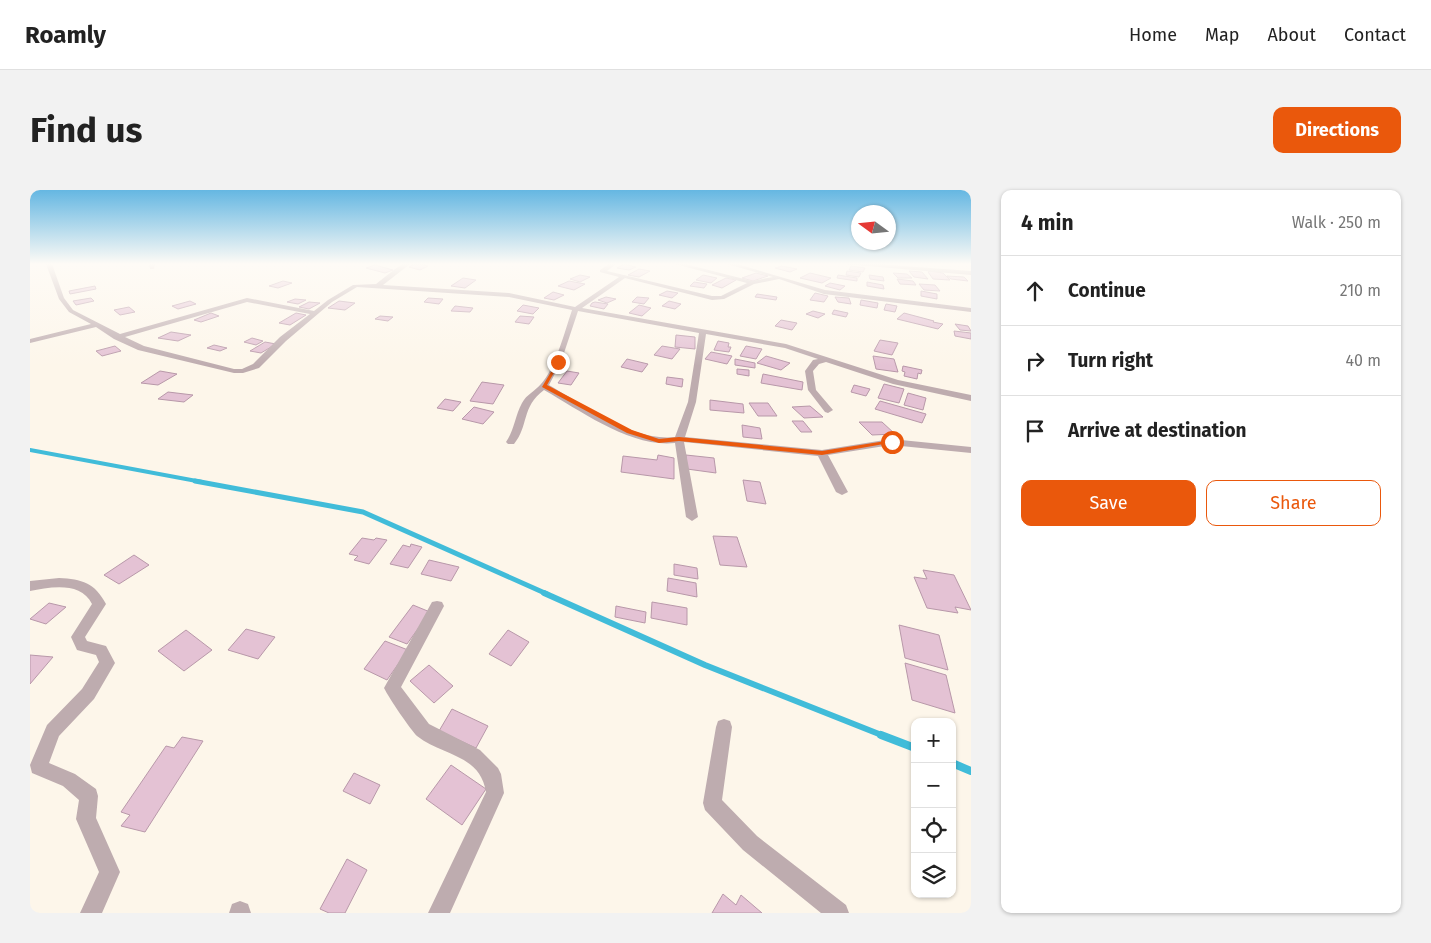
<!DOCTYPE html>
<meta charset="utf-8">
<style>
body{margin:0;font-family:"Fira Sans",sans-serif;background:#f2f2f2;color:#222}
.controls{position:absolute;right:15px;bottom:15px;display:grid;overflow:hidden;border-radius:10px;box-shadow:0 1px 4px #0004}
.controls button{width:45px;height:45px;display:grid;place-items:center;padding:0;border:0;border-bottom:1px solid #e0e0e0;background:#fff;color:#222;font:25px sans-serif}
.compass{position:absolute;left:821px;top:15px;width:45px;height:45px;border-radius:50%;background:#fff;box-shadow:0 1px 4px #0004;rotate:285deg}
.stop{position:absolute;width:15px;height:15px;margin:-11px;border:4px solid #ea580c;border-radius:50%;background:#fff}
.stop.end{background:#ea580c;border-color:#fff;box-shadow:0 1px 5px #0008}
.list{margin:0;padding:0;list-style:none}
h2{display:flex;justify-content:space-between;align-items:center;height:65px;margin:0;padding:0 20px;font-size:21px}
h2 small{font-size:16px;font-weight:400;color:#767676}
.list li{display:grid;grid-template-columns:32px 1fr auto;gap:15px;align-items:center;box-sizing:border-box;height:70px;padding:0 20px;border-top:1px solid #e0e0e0}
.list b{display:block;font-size:19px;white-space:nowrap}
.list em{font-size:16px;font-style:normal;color:#767676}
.actions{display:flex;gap:10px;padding:15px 20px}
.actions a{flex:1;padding:11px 0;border:1px solid #ea580c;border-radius:10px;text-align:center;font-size:18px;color:#ea580c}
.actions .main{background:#ea580c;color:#fff}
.icon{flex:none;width:28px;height:28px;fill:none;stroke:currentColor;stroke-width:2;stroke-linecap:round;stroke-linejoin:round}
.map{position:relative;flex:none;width:941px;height:723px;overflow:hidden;border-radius:10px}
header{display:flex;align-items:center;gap:30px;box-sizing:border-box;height:70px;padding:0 25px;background:#fff;border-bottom:1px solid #e0e0e0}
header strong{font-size:24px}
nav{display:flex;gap:28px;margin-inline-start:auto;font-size:18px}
.intro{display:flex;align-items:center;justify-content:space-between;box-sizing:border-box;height:120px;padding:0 30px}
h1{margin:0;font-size:35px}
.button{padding:12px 22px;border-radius:10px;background:#ea580c;color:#fff;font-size:18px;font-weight:700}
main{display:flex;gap:30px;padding:0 30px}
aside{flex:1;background:#fff;border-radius:10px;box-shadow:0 1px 4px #0004}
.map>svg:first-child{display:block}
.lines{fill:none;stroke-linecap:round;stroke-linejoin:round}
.stream-far3{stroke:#41bcd9;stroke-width:4}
.stream-far2{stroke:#41bcd9;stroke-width:5}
.stream-far1{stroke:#41bcd9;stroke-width:6}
.stream{stroke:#41bcd9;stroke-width:8}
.building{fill:#e4c2d4;stroke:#b898a9}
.minor{fill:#beacaf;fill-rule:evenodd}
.route{fill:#ea580c}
</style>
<header>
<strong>Roamly</strong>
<nav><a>Home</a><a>Map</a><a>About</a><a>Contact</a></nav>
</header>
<div class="intro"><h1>Find us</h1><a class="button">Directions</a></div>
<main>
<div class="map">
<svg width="941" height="723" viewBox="0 0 941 723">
<rect width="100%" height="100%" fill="#fdf6ea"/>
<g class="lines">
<!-- stream-far3 -->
<path class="stream-far3" d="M0 260 172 292"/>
<!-- stream-far2 -->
<path class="stream-far2" d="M165 291 333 322 517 404"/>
<!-- stream-far1 -->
<path class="stream-far1" d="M514 403 675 475 854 546"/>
<!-- stream -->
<path class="stream" d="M851 545 885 558
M922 573 941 581"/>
</g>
<!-- building -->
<path class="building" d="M384 74H391L398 76 390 80 379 77Z
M594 74 606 77 599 80 587 78Z
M345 75 363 80 355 83 336 78Z
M752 76 767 79 760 82 745 78Z
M821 76 835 78 833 82 819 80Z
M609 79 620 81 609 87 598 85Z
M817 81 831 83 829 87 816 85Z
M879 81 892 82 898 89 884 87Z
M900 81 913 83 920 90 903 89 898 82Z
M726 83 738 86 723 91 712 88Z
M780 83 801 88 792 93 770 88Z
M863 83 877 84 882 88H868Z
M550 85 560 87 550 92 540 89Z
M673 85 687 88 681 93 666 90Z
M808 85 827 88V91L807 88Z
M839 85 853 87 854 91 840 89Z
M917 86 934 87 938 91 921 89Z
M433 88 446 90 435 98 421 96Z
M696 88 706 90 692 98 682 95Z
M867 89 883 91 886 95 870 94Z
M253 91 262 93 248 98 239 96Z
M539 91 555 94 544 100 528 96Z
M664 92 677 94 674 98 660 96Z
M837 92 853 95 854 99 837 96Z
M800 93 815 96 810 100 795 96Z
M889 94 905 95 910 101 894 100Z
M65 96 66 99 40 104 39 101Z
M637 101 648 103 642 108 629 105Z
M891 101 907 104V109L891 106Z
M523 102 534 105 524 110 514 108Z
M785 103 798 106 794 112 780 110Z
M727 104 747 107 746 110 725 107Z
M576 107 586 109 577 113 568 110Z
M607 107 619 108 614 114 602 112Z
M805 107 819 108 821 114 808 112Z
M61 108 64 111 46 115 43 111Z
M398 108 413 109 409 114 394 112Z
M265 109 276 110 268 114 257 112Z
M831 110 848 113 847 118 830 115Z
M160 111 166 114 148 119 142 116Z
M309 111 325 113 315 120 298 118Z
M639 111 651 114 645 119 632 116Z
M279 112 290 113 279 119 269 117Z
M565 112 578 114 574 119 560 116 562 113Z
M856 114 867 116 865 122 854 120Z
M493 115 509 118 503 124 487 121Z
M609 115 621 118 612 126 599 123Z
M425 116 443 118 440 122 421 121Z
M99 117 105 122 90 125 84 120Z
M804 120 818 123 816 127 802 124Z
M783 121 795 124 788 128 776 124Z
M181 123 189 126 171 132 164 130Z
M266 123 276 125 260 135 249 133Z
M874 123 904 131 903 132 913 134 908 139 867 129Z
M350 126 363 127 358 131 345 129Z
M490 126 504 127 499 134 485 132Z
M751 130 767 133 762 140 745 136Z
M925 134 938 136 941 141 930 140Z
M924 141 941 143V149L925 146Z
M141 142 161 145 148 151 128 148Z
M646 145 665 147V159L645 157Z
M222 148 233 151 226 155 214 152Z
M850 150 868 153 862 165 844 161Z
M688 151 699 153 698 157H701L699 162 684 160Z
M235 152 246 154 231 163 220 161Z
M184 155 197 158 190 161 177 158Z
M85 156 91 161 72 166 66 161Z
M632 156 650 159 642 169 624 165Z
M716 156 732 159 726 169 710 166Z
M681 162 702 166 697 174 675 169Z
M736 166 760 173 751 180 727 173Z
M843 166 864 169 868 182 846 179Z
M597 169 618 174 612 182 591 177Z
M705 169 725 173V178L705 175Z
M873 176 892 180 891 184 888 183 887 189 874 186 875 182 872 181Z
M707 179 719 180V186L707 184Z
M130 181 147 184 128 195 111 193Z
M537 181 549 183 541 195 528 193Z
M733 184 773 192 772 200 731 193Z
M637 187 653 189 652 197 636 194Z
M452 192 474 195 463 214 440 211Z
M854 194 874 199 869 213 848 208Z
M824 195 840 199 836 206 821 202Z
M138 202 163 205 154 212 128 209Z
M878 203 896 208 893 220 874 215Z
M415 209 431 212 423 221 407 218Z
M680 210 713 214 714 223 680 220Z
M850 211 896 224 892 233 845 219Z
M719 213H738L747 226H728Z
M780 216 793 227 774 228 762 217Z
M444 217 464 222 453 234 432 229Z
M762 231H773L782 242H771Z
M829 232H852L865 244 842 245Z
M712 235 730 238 732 249 713 247Z
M628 265 644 268V289L591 282 593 266 627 270Z
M656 265 684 268 686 283 657 279Z
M713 290 730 292 736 314 717 311Z
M683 346 707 347 717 377 690 375Z
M332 348 344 350 346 348 357 350 339 374 324 370 328 366 319 364Z
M381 354 392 357 378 378 360 374 373 355 380 357Z
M104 365 119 375 89 394 74 385Z
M399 370 429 377 421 391 391 384Z
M644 374 667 378 668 389 644 385Z
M893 380 924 385 941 420 925 417 928 423 897 418 884 387 897 389Z
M638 388 666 393 667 407 637 401Z
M622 412 657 418V435L621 428Z
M19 413 36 417 16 434 0 429Z
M383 415 400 422 377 454 359 447Z
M586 416 616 422 615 433 585 427Z
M869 435 909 445 918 480 875 468Z
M216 439 245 447 228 469 198 460Z
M156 440 182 460 154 481 128 461Z
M478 440 499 452 481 476 459 464Z
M355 451 378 460 357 490 334 479Z
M0 465 23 467 0 494Z
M875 473 916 485 925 523 882 510Z
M399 475 423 496 404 513 380 491Z
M422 519 458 536 446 558 409 541Z
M152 547 173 551 115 642 91 636 100 625 91 622 136 556 144 558Z
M421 575 456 599 432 635 396 609Z
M324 583 350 595 340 614 313 601Z
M317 669 337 680 315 723H299L290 719Z
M693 704 706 715 711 705 732 723H682Z"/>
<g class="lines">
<!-- minor -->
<path class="minor" d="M16 74H22L34 108 43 120 90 144 217 108 284 121 298 110 323 95 346 94 365 79 373 74H380L353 95 479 103 545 117 589 87 570 82V80L579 74H586L577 81 682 106H691L717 93 645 74H655L722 91 743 87 697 74H707L795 100 941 118V122L794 104 749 89 724 94 694 109 682 110 595 88 552 118 756 154 868 190 941 205V211L863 194 796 172 789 174 783 181 786 200 803 220 798 223 795 222 778 200 775 181 783 170 788 169 755 158 676 144 666 212 655 247 792 260 861 249 941 257V263L861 255 798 265 818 302 812 305 806 302 788 266 654 252 668 327 662 331 656 327 645 253C601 258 551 221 514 200 491 217 499 236 484 254H478L476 252C484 241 485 226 492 213 497 204 504 202 511 194 525 179 535 141 542 120L479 107 327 97 302 112 256 151 229 178 213 183H204L108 160 84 149 66 137 0 153V149L61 134 39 122 29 109ZM217 112 280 124 250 147 223 174 212 179H204L114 156 95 147ZM548 121 669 143 658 212 645 247C603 252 554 215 519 195L531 172Z
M119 74H125L124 79H120Z
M815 74H846L941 81V85Z
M29 388C52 389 65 393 76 414L55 447 57 451 76 456 85 473 64 509 29 546 19 573 45 584 66 599 68 606 66 628 90 682 72 723H50L69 682 46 629 49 610 33 596 2 583 0 575 17 535 52 499 69 472 66 465 47 460 41 447 62 414C51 391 20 397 0 401V391Z
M407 411 412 412 414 416 371 497 399 534 450 560 468 578 471 584 474 603 420 723H398L456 602C450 564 412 566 387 546 380 539 359 508 354 498L402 412Z
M694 529 700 531 702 537 692 610 727 646 816 715 819 723H791L713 660 675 620 673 613 686 537 688 531Z
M210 711 218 714 221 723H199L202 714Z"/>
</g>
<!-- sky -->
<linearGradient id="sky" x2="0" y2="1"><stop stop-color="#65b7e2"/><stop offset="0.42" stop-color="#fefbf6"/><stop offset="1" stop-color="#fefbf6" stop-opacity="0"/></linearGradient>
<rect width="941" height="176" fill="url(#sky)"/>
<!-- route -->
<path class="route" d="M528 170 530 172 517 195 602 240 629 249 649 247 792 261 862 250 865 252 792 265 649 251 629 253 597 243 512 197Z"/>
</svg>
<div class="controls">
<button>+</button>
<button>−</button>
<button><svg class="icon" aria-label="locate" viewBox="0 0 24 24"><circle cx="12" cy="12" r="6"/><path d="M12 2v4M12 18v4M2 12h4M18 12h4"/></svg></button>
<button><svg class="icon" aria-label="layers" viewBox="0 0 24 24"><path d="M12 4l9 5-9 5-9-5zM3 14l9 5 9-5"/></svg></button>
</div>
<svg class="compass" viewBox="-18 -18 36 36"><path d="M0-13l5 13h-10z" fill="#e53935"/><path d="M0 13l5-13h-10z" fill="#767676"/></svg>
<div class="stop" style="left:862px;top:252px"></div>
<div class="stop end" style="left:528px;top:172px"></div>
</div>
<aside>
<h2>4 min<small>Walk · 250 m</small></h2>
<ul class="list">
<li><svg class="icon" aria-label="ahead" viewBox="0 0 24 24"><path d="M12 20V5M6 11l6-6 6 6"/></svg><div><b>Continue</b></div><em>210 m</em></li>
<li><svg class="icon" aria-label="right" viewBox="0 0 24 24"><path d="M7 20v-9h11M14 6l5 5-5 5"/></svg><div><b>Turn right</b></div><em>40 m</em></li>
<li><svg class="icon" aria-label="arrive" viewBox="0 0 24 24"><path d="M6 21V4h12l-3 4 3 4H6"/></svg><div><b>Arrive at destination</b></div></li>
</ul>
<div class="actions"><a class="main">Save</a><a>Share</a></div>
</aside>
</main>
